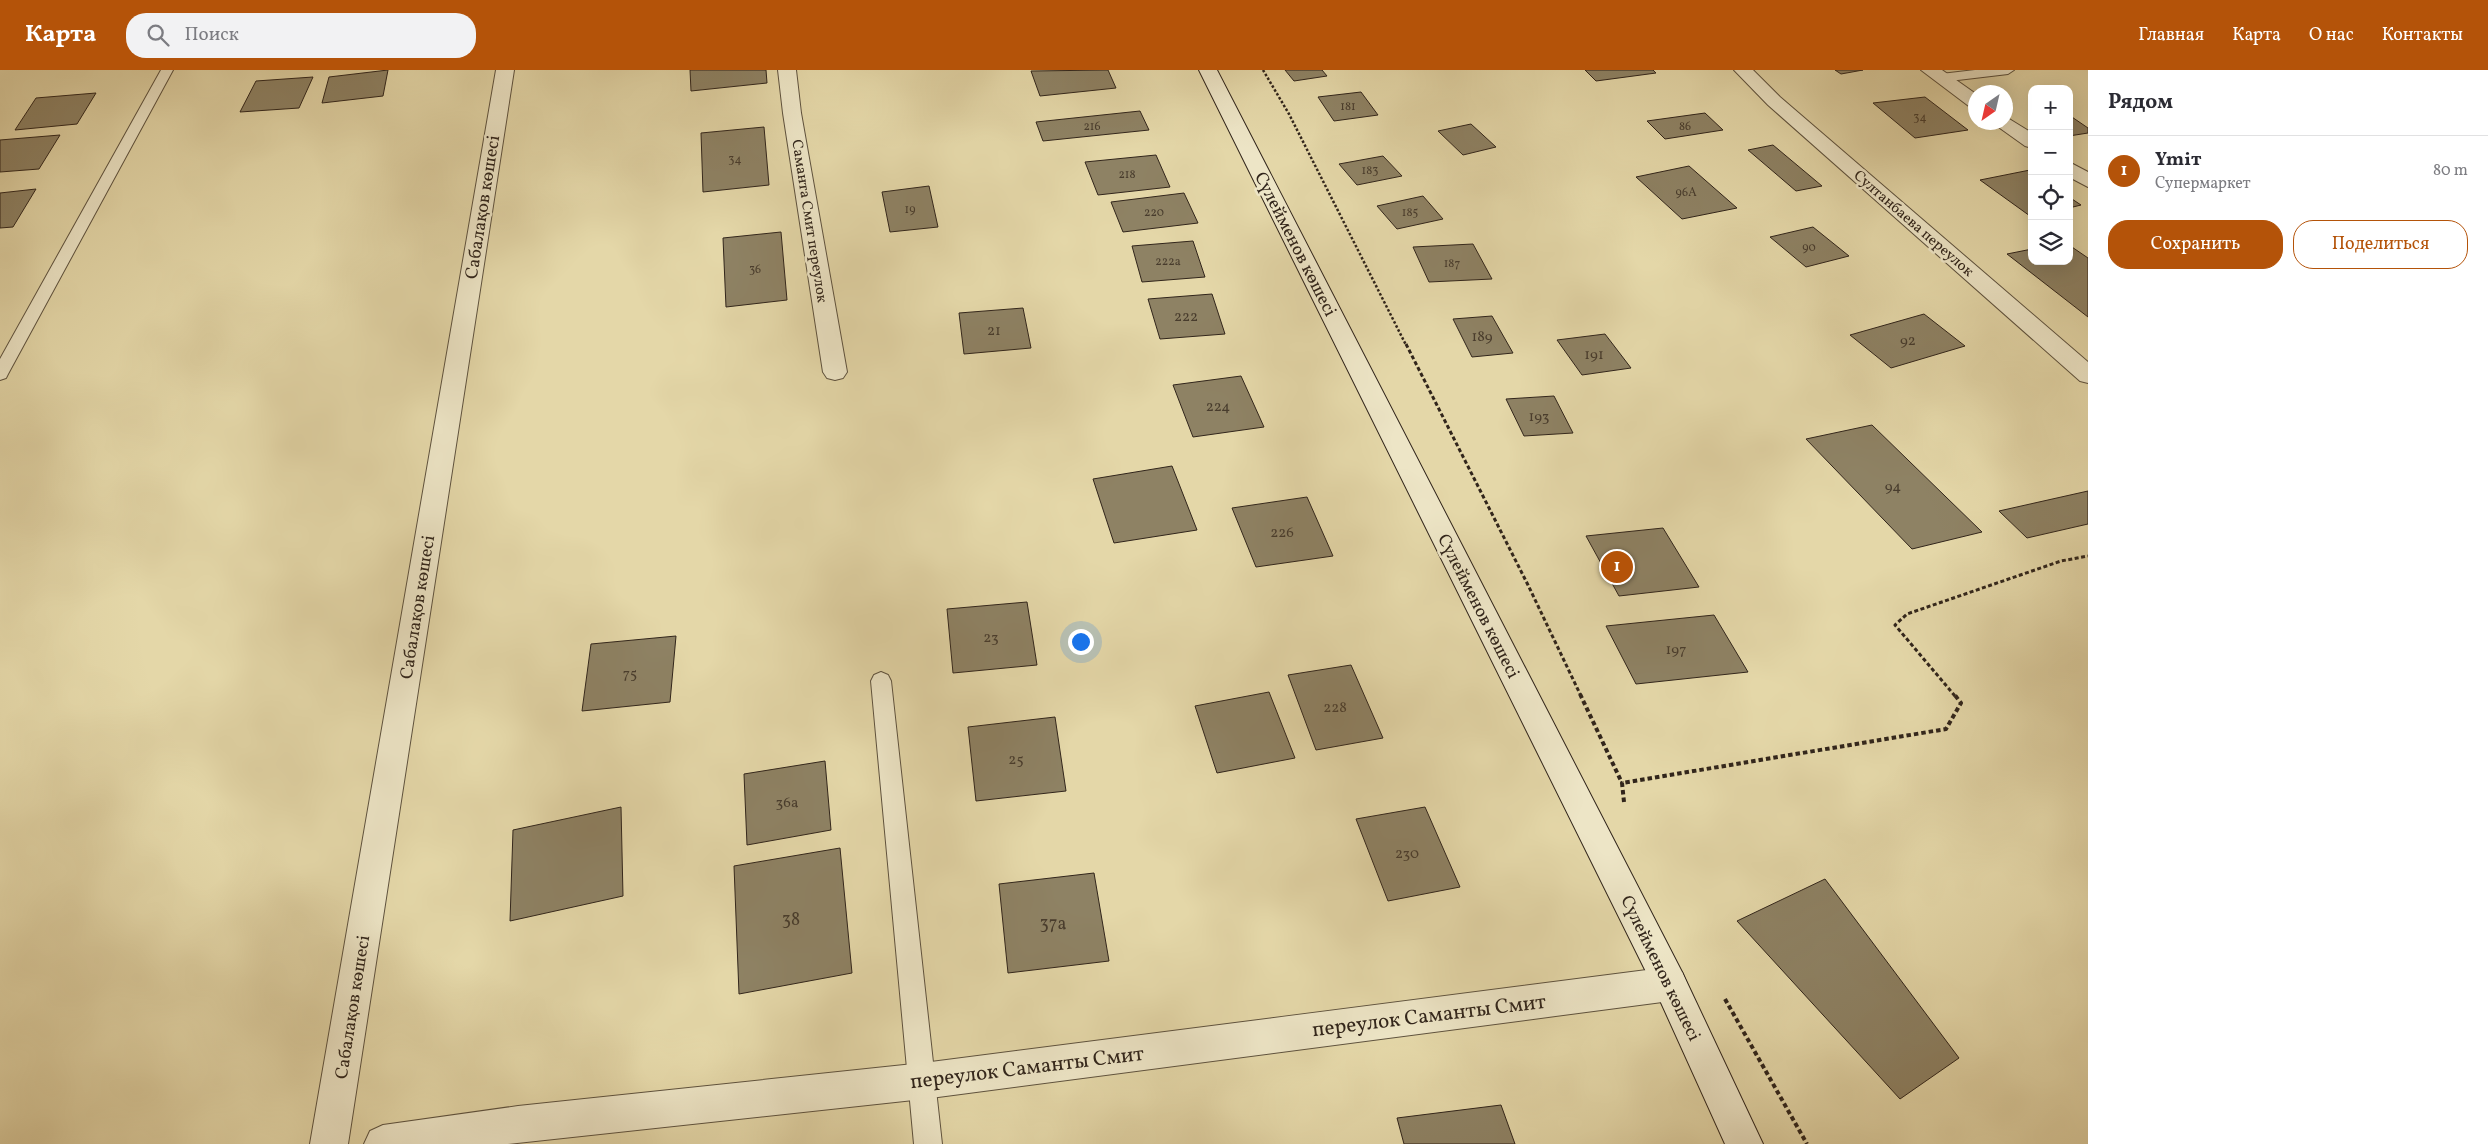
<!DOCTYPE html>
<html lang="ru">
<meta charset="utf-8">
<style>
body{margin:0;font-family:Vollkorn,serif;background:#f2f2f3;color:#2b2b33}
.controls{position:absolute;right:15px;top:15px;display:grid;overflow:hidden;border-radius:10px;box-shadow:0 5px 20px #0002}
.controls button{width:45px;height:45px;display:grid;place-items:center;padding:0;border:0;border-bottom:1px solid #e1e1e2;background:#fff;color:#2b2b33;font:25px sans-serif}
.compass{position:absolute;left:1968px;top:15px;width:45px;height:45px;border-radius:50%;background:#fff;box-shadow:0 5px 20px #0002;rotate:214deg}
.you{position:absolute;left:1080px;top:571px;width:18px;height:18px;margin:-12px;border:4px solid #fff;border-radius:50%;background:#1a73e8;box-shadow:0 0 0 8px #1a73e833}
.badge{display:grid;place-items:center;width:32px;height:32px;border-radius:50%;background:#b45309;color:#fff;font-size:16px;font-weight:700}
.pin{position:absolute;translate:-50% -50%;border:2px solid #fff;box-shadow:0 1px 5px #0006}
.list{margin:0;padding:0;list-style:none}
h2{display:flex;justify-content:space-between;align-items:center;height:65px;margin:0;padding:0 20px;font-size:21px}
h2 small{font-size:16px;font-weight:400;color:#7c7c81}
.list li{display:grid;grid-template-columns:32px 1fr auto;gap:15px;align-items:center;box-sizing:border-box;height:70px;padding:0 20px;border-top:1px solid #e1e1e2}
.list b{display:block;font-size:19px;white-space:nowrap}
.list p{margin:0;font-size:16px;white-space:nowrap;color:#7c7c81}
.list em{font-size:16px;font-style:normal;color:#7c7c81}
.actions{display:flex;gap:10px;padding:15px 20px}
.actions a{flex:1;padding:11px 0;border:1px solid #b45309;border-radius:20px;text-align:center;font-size:18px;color:#b45309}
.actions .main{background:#b45309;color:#fff}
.icon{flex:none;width:28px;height:28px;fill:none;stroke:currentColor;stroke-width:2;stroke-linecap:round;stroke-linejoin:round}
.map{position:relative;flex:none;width:2088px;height:1074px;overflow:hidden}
header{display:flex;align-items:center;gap:30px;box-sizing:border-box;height:70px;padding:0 25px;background:#b45309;color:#fff}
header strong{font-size:24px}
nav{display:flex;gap:28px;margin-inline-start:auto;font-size:18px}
.search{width:350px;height:45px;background:#f2f2f3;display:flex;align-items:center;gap:12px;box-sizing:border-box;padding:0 18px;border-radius:20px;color:#7c7c81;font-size:19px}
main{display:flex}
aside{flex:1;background:#fff}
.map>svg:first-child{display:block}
.building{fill:#8e8264;stroke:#31251b}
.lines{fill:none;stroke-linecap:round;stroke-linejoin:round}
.service-casing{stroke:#5e523e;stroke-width:2}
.minor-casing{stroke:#5e523e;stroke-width:2}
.secondary-casing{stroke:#31251b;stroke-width:2}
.path-far2{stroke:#31251b;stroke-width:2.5;stroke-dasharray:2.5 2;stroke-linecap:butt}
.path-far1{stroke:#31251b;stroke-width:3;stroke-dasharray:4 2.5;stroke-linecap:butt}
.path{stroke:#31251b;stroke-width:4;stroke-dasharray:4.5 3;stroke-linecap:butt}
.service{fill:#ede5c6;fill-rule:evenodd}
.minor{fill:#ede5c6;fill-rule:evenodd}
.secondary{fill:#ede5c6;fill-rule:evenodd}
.labels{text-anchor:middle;stroke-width:5;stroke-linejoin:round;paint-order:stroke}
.far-number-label{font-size:12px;fill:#483c2d}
.far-street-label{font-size:15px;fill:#31251b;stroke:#ede5c6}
.number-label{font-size:15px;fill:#483c2d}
.street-label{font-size:18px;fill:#31251b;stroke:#ede5c6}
.near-number-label{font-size:18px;fill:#483c2d}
.near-street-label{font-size:21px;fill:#31251b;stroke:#ede5c6}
</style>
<header>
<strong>Карта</strong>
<div class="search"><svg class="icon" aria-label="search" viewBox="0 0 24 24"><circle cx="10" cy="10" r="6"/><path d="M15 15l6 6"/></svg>Поиск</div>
<nav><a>Главная</a><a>Карта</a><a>О нас</a><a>Контакты</a></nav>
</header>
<main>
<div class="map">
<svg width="2088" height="1074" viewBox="0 0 2088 1074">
<rect width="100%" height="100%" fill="#e4d7a8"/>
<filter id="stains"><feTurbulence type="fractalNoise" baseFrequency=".004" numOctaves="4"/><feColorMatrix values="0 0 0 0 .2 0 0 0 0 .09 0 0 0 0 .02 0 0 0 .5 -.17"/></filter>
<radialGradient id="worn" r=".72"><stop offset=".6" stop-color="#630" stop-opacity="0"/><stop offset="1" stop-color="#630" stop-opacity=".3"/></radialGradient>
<!-- building -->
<path class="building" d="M388 0 383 26 322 33 329 7Z
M690 0H766L767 13 691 21Z
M1108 0 1116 18 1040 26 1031 1Z
M1285 0H1322L1327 6 1294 11Z
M1585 0H1653L1656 3 1596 11Z
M1835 0H1863L1841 4Z
M313 7 299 38 240 42 256 11Z
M1361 22 1378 45 1334 51 1318 27Z
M96 23 77 54 15 60 36 28Z
M1925 27 1968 60 1915 68 1873 33Z
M1140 41 1149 60 1043 71 1036 52Z
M1705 43 1723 60 1665 69 1647 51Z
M2069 45 2088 58V63L2069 66Z
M1471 54 1496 77 1463 85 1438 61Z
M764 57 769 115 703 122 701 63Z
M60 65 39 99 0 102V70Z
M1773 75 1822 116 1796 121 1748 80Z
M1156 85 1170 117 1098 125 1085 92Z
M1383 86 1402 106 1357 115 1339 94Z
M1689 96 1737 138 1682 149 1636 107Z
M2030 100 2032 102V146H2030L1980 110Z
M929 116 938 157 890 162 882 122Z
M36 119 13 157 0 158V123Z
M1184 123 1198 153 1123 162 1111 132Z
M1423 126 1443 149 1397 159 1377 136Z
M2069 127 2081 135 2069 138Z
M1813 157 1849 186 1806 197 1770 167Z
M781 162 787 230 726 237 723 168Z
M1193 171 1205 207 1142 212 1132 176Z
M1473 174 1492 209 1429 212 1413 177Z
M2069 175 2088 188V247L2007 184 2032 179V191H2069Z
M1212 224 1225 264 1160 269 1148 229Z
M1023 238 1031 278 964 284 959 243Z
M1924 244 1965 276 1891 298 1850 265Z
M1492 246 1513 283 1472 287 1453 249Z
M1605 264 1631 298 1582 305 1557 270Z
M1241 306 1264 357 1193 367 1173 315Z
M1554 326 1573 363 1524 366 1506 329Z
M1872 355 1982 462 1912 479 1806 369Z
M1172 396 1197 460 1114 473 1093 409Z
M2088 421V454L2027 468 1999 441Z
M1307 427 1333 486 1256 497 1232 438Z
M1663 458 1699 517 1619 526 1586 466Z
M1027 532 1037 595 953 603 947 539Z
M1714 545 1748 602 1636 614 1606 556Z
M676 566 670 632 582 641 591 574Z
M1351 595 1383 668 1316 680 1288 605Z
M1269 622 1295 688 1217 703 1195 636Z
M1055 647 1066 721 976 731 968 657Z
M825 691 831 760 747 775 744 704Z
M621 737 623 826 510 851 513 760Z
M1425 737 1460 817 1388 831 1356 749Z
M840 778 852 903 739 924 734 796Z
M1094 803 1109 891 1008 903 999 814Z
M1825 809 1959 988 1900 1029 1737 851Z
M1501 1035 1515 1074H1404L1397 1048Z"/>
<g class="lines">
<defs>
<path id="service" d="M161 0H173L8 304 6 308 0 310V289Z
M1975 0H2014L2008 4 1941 12 1934 8 1941 4Z
M881 602 888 605 891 611 942 1074H914L871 611 874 605Z"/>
<path id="minor" d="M496 0H514L348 1074H310Z
M778 0H796L801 43 847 302 843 308 835 310 827 308 823 302 783 43Z
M1734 0H1753L1780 27 2088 292V313L2080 311 1768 35Z
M1921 0H1942L1976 24V38L1970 37Z
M2006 47 2032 63V78L2025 76 1997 56 1995 52H2006Z
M2069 92 2088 102V117L2069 107Z
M1670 897 1682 902 1687 914 1682 926 1670 931 923 1029 508 1074H364L370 1061 383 1055 518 1036 923 993Z"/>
<path id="secondary" d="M1199 0H1217L1682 902 1763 1074H1725L1658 926Z"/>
</defs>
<!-- service casing -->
<use href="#service" class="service-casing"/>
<!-- minor casing -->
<use href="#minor" class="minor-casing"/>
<!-- secondary casing -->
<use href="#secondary" class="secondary-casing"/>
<!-- path-far2 -->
<path class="path-far2" d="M1263 0 1289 44 1406 275"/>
<!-- path-far1 -->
<path class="path-far1" d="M1406 274 1528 515 1581 626
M1955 626 1895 555 1907 544 2061 491 2088 486"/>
<!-- path -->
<path class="path" d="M1580 624 1622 713
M1624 732 1622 713 1946 659 1961 633 1954 624
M1725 929 1807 1074"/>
<!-- service -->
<use href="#service" class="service"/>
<!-- minor -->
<use href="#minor" class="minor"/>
<!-- secondary -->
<use href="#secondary" class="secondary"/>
</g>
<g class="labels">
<!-- far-number labels -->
<g class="far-number-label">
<text x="1348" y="40">181</text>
<text x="1920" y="51">34</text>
<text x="1092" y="60">216</text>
<text x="1685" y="60">86</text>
<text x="735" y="93">34</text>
<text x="1370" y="104">183</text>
<text x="1127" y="108">218</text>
<text x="1686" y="126">96А</text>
<text x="910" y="143">19</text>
<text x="1154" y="146">220</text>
<text x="1410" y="146">185</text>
<text x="1809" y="181">90</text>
<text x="1168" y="195">222а</text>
<text x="1452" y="197">187</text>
<text x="755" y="203">36</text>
</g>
<!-- far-street labels -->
<g class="far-street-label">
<text transform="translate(810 151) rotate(81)" y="5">Саманта Смит переулок</text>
<text transform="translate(1914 153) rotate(41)" y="5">Султанбаева переулок</text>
</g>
<!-- number labels -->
<g class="number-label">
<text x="1186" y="251">222</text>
<text x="994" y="265">21</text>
<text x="1482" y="271">189</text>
<text x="1908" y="275">92</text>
<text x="1594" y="289">191</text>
<text x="1218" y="341">224</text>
<text x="1539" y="351">193</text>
<text x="1893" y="421">94</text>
<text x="1282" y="467">226</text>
<text x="991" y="572">23</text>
<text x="1676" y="584">197</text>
<text x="630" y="608">75</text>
<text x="1335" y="642">228</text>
<text x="1016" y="694">25</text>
<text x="787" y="737">36а</text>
<text x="1407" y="788">230</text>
</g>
<!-- street labels -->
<g class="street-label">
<text transform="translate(482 137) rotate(-81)" y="6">Сабалақов көшесі</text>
<text transform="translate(1296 174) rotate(63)" y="6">Сүлейменов көшесі</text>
<text transform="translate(1479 536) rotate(63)" y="6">Сүлейменов көшесі</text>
<text transform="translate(417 537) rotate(-81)" y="6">Сабалақов көшесі</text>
<text transform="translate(1661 898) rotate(64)" y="6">Сүлейменов көшесі</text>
<text transform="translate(352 937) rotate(-81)" y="6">Сабалақов көшесі</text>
</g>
<!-- near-number labels -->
<g class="near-number-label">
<text x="791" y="855">38</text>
<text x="1053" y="859">37а</text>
</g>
<!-- near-street labels -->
<g class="near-street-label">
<text transform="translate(1429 945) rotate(-7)" y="7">переулок Саманты Смит</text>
<text transform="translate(1027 997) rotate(-7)" y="7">переулок Саманты Смит</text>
</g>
</g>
<rect width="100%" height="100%" filter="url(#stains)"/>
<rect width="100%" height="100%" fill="url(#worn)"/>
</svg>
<div class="controls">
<button>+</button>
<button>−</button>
<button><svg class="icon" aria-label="locate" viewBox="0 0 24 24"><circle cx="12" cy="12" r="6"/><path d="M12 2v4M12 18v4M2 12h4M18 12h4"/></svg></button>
<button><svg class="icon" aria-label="layers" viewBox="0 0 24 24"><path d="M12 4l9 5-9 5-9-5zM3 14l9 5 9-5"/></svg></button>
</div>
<svg class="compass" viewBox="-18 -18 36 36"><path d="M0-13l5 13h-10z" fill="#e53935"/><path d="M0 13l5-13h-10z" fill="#7c7c81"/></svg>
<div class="you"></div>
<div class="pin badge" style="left:1617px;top:497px">1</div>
</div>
<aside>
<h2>Рядом<small></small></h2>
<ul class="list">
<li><span class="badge">1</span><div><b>Ymiт</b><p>Супермаркет</p></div><em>80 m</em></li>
</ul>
<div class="actions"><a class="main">Сохранить</a><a>Поделиться</a></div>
</aside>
</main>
